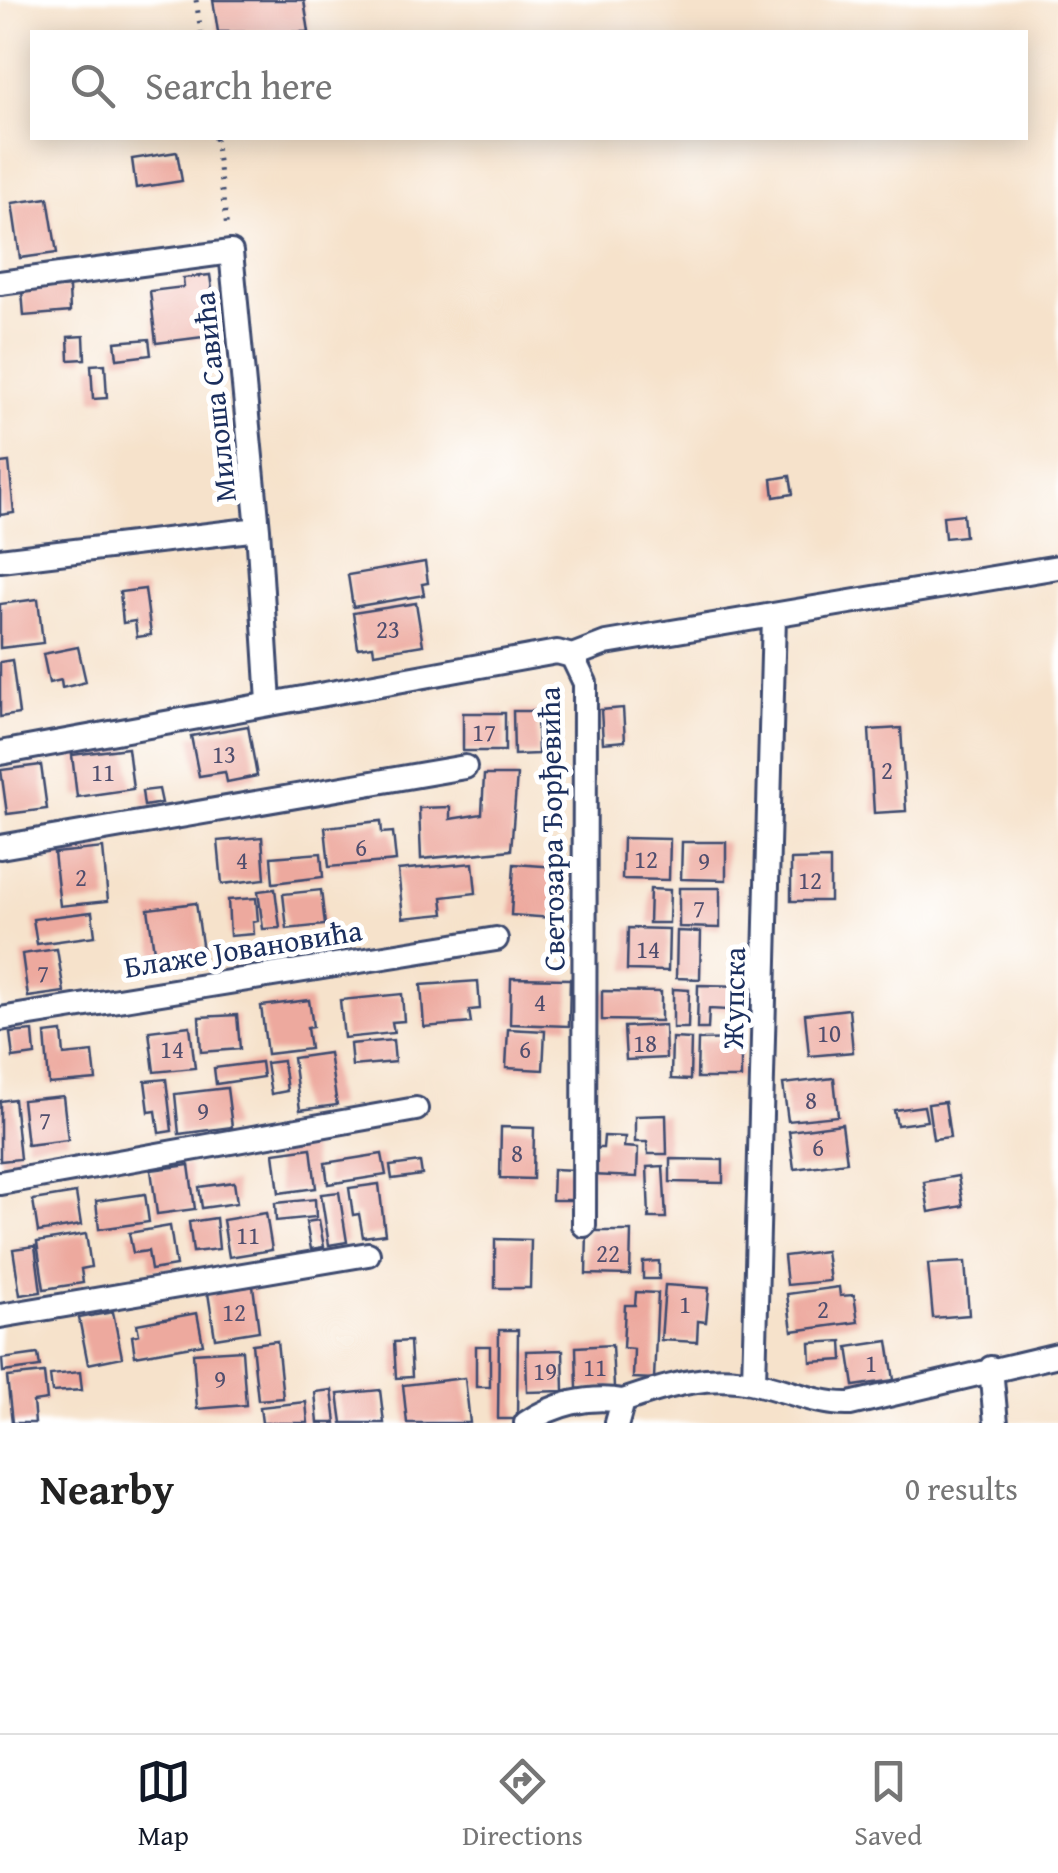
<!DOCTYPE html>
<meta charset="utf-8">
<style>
body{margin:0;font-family:"Gentium Book Plus",serif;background:#f6f6f6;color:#222}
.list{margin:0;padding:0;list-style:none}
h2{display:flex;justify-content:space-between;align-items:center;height:130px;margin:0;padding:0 40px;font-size:42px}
h2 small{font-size:32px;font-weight:400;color:#767676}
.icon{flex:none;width:55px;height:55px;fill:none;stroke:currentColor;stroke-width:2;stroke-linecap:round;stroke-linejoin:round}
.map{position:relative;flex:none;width:1058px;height:1423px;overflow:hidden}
.search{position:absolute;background:#fff;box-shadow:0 5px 25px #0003;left:30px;right:30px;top:30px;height:110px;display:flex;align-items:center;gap:25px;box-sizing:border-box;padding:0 35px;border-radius:0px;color:#767676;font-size:38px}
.sheet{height:310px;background:#fff}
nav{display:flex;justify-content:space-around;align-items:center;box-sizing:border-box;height:140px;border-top:2px solid #e0e0e0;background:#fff;font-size:28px;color:#767676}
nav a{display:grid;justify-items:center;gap:5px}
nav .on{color:#111827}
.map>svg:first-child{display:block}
.building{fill:#eda99e}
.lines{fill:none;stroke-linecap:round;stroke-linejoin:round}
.street-casing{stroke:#3c4a6e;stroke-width:28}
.path{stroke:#3c4a6e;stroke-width:5;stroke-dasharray:2.5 8;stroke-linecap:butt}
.street{stroke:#fff;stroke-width:22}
.labels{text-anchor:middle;stroke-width:10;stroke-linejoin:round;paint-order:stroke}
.number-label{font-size:25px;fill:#504e6e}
.street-label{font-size:30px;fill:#1b2f5e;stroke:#fff}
</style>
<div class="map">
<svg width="1058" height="1423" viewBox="0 0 1058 1423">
<rect width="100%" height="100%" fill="#fff"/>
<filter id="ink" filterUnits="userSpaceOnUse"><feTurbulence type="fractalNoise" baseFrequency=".01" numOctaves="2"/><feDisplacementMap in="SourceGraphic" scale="20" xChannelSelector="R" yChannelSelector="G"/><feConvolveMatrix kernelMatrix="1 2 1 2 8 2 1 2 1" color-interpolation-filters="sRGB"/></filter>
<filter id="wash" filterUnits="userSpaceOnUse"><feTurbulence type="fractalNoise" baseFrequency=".0048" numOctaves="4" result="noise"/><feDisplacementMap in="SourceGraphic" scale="40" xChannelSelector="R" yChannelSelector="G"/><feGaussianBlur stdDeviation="2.25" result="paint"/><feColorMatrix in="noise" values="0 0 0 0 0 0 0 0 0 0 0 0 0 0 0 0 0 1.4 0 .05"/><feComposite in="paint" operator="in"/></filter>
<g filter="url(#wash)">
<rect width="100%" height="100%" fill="#f6e2cb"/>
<g id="blocks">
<!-- building -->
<path class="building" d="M213 0H304L309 32H218Z
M177 152 182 181 136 188 132 159Z
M48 198 57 253 20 258 12 203Z
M210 275 217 326 210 327 211 336 156 343 150 291 184 287 183 278Z
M69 287 70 312 24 316 22 291Z
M84 336 85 359 69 360 68 337Z
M149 339 151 355 117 359 115 342Z
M105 364 107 398 93 399 91 365Z
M9 462 14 513 0 515V463Z
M790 476 793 494 774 497 772 479Z
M963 514 965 536 945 538 943 516Z
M425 562 428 583 422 584 424 595 353 607 348 575Z
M145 589 151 635 137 637 135 621 123 623 120 592Z
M38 599 43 643 0 648V604Z
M416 603 423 645 374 653 373 646 358 648 353 613Z
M78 647 86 682 62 688 61 680 49 683 43 654Z
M12 660 19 714 0 717V662Z
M623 708 625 741 603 743 601 710Z
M513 711H537L538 754 514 755Z
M463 713H505V751H463Z
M248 726 257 776 227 782 225 772 199 776 191 736Z
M901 728 906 811 874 813 869 730Z
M128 748 133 789 77 797 72 755Z
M41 765 47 809 7 814 1 770Z
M484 775H517L511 850 421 859 419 808 450 807V819L482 814Z
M159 789 162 803 144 806 142 791Z
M381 821 382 833 393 832 396 861 329 867 325 827Z
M262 837 265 879 222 884 218 841Z
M623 838 670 839 669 880 622 879Z
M682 842H726V880L681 879Z
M103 848 108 901 60 906 54 853Z
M321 853 323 877 273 883 271 857Z
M830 859V901H791V860Z
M473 863 476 893 442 897 444 914 403 918 398 870Z
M514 864 557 867 553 918 511 915Z
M679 888H720V928L679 927Z
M275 889 280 928 263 929 258 891Z
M650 889 670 890 669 923H649Z
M321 890 325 925 287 929 283 894Z
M256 898 258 921 253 922 254 934 230 936 228 900Z
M196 903 204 958 156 965 148 909Z
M92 912 95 936 37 944 33 919Z
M628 928 669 929 668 971 627 970Z
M677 931 701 932 700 979 676 978Z
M57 949 64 992 28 997 22 954Z
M511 978 570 979 569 1026 510 1024Z
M478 981 480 1009 469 1010 471 1023 424 1027 421 985Z
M698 985 749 986V1011L709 1009 708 1029H697Z
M673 989 689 990 688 1028H673Z
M602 991 661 992V1021L602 1020Z
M402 994 404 1021 392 1022 394 1033 344 1038 340 1000Z
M309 1000 313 1027 307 1028 310 1049 267 1054 261 1006Z
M849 1009 853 1052 809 1056 805 1014Z
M237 1015 240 1049 201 1052 199 1017Z
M665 1025 666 1058 626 1060 624 1027Z
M190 1026 195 1068 154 1072 149 1031Z
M508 1029 545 1031 543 1070 506 1068Z
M33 1031 35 1055 13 1058 10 1033Z
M62 1032 64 1055 93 1052 96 1080 49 1084 45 1034Z
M672 1038 691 1039 690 1080 671 1079Z
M741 1039V1078H697L698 1040Z
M393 1040 395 1062 352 1066 350 1044Z
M329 1053 337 1105 300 1110 293 1058Z
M283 1061 287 1091 271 1094 266 1063Z
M261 1062 263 1077 216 1084 214 1068Z
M834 1078 838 1116 788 1121 783 1084Z
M166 1079 172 1131 159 1133 156 1111 149 1112 145 1081Z
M227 1088 232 1127 179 1134 175 1094Z
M63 1096 68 1140 27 1145 22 1100Z
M14 1099 20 1159 0 1161V1101Z
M945 1102 950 1137 933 1139 928 1104Z
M924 1106 927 1121 897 1125 894 1110Z
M666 1115 667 1154H648L647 1142H635V1116Z
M842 1124 847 1162 794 1169 789 1131Z
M501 1127 534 1128 533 1179 500 1178Z
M604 1136 625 1137 624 1147 638 1148 637 1177 591 1175V1148H603Z
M311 1148 316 1188 279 1193 274 1153Z
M382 1154 386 1175 328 1184 325 1163Z
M670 1159 723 1160V1183L670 1182Z
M420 1162 422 1175 392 1179 390 1166Z
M189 1165 195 1209 157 1214 151 1170Z
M663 1166 666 1218H649L647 1167Z
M553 1169 575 1170 574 1200H552Z
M958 1176 963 1206 929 1212 924 1182Z
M234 1182 237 1203 202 1208 199 1187Z
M379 1184 385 1234 363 1237 359 1214 353 1215 349 1188Z
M339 1192 347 1242 329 1245 321 1194Z
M76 1193 81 1225 38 1232 33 1200Z
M145 1194 149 1222 99 1229 96 1201Z
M315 1199 316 1217 276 1221 275 1203Z
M266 1213 272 1250 229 1257 223 1220Z
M216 1218 219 1249 193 1252 189 1222Z
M319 1220 324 1247 311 1249 306 1222Z
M170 1226 176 1266 151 1270 148 1251 133 1253 129 1233Z
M587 1231H631L630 1275 586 1274Z
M86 1234 91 1267 81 1269 83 1283 44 1289 37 1242Z
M495 1239 531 1240 530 1288H495Z
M35 1246 41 1292 20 1295 13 1249Z
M826 1251 830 1281 787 1285 784 1256Z
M659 1261V1279H643V1262Z
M965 1262 969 1315 933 1318 928 1264Z
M665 1285 709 1288 706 1322 698 1321 697 1342 661 1340Z
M253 1286 259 1331 215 1338 208 1293Z
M839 1287 840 1296 854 1295 858 1322 792 1331 787 1294Z
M636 1292 658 1293 654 1379 633 1378 634 1349 623 1348 625 1305H635Z
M113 1312 122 1357 88 1364 79 1318Z
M197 1313 203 1344 135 1356 132 1336 139 1334 137 1324Z
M499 1330H518L517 1419H498Z
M277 1341 283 1398 258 1400 252 1344Z
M410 1341 412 1377 396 1378 394 1342Z
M842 1341 843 1360 811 1362 810 1343Z
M888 1341 894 1380 854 1386 848 1347Z
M612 1345 614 1387 577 1389 576 1347Z
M476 1346H490V1387H476Z
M242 1350 246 1405 197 1409 193 1353Z
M563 1350 564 1391 527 1392 526 1351Z
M38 1354 40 1367 3 1372 2 1359Z
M80 1372 82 1390 52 1392 50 1375Z
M44 1373 47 1400 33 1402 35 1423H12L7 1377Z
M465 1378 470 1423H407L403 1385Z
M332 1390 336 1423H318L315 1392Z
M380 1390 384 1423H342L338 1394Z
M306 1402 308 1423H262L260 1407Z"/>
</g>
</g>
<g filter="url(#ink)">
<use href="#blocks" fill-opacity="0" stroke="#3c4a6e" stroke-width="2.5"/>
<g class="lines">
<defs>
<path id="street" d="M0 283 231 252 258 529 269 702
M0 560 258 529
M572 656 606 643 1058 567
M0 753 557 652 572 656 585 683 584 1225
M0 847 465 767
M0 1019 496 939
M0 1183 416 1109
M0 1316 368 1254
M991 1368 996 1423
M754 1382 774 616
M526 1423C554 1404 589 1395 623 1401
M617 1423 623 1401C668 1385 712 1372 759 1384 789 1391 820 1405 850 1404L1058 1355"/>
</defs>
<!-- street casing -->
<use href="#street" class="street-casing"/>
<!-- path -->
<path class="path" d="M196 0 201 32
M215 138 227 229"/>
<!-- street -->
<use href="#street" class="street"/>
</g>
</g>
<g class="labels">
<!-- number labels -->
<g class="number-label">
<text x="388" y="638">23</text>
<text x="484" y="741">17</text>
<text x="224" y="763">13</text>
<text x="887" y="779">2</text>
<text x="103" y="781">11</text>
<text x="361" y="856">6</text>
<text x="646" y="868">12</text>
<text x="242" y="869">4</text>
<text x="704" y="870">9</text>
<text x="81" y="886">2</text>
<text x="810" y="889">12</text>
<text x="699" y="917">7</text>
<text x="648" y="958">14</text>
<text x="43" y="982">7</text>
<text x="540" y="1011">4</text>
<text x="829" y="1042">10</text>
<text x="645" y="1052">18</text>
<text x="172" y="1058">14</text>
<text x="525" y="1058">6</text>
<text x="811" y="1109">8</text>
<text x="203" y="1120">9</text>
<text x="45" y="1129">7</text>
<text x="818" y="1156">6</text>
<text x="517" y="1162">8</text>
<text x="248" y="1244">11</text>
<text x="608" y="1262">22</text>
<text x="685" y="1313">1</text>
<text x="823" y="1318">2</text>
<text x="234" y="1321">12</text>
<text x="871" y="1372">1</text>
<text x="595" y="1376">11</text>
<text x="545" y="1380">19</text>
<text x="220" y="1388">9</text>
</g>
<!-- street labels -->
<g class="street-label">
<text transform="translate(215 397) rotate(-96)" y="10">Милоша Савића</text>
<text transform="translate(552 829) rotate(-91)" y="10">Светозара Ђорђевића</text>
<text transform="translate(243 949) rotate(-9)" y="10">Блаже Јовановића</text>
<text transform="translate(734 998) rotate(-89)" y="10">Жупска</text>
</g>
</g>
</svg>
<div class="search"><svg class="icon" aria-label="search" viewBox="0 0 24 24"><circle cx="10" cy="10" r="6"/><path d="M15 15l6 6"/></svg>Search here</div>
</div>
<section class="sheet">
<h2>Nearby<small>0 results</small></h2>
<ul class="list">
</ul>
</section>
<nav>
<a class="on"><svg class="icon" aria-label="map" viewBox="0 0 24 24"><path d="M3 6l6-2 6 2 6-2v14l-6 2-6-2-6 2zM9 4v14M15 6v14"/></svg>Map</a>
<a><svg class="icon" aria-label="directions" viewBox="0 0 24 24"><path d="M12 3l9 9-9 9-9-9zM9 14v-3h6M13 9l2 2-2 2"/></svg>Directions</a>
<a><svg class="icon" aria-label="saved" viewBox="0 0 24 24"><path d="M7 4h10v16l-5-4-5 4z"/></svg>Saved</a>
</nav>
